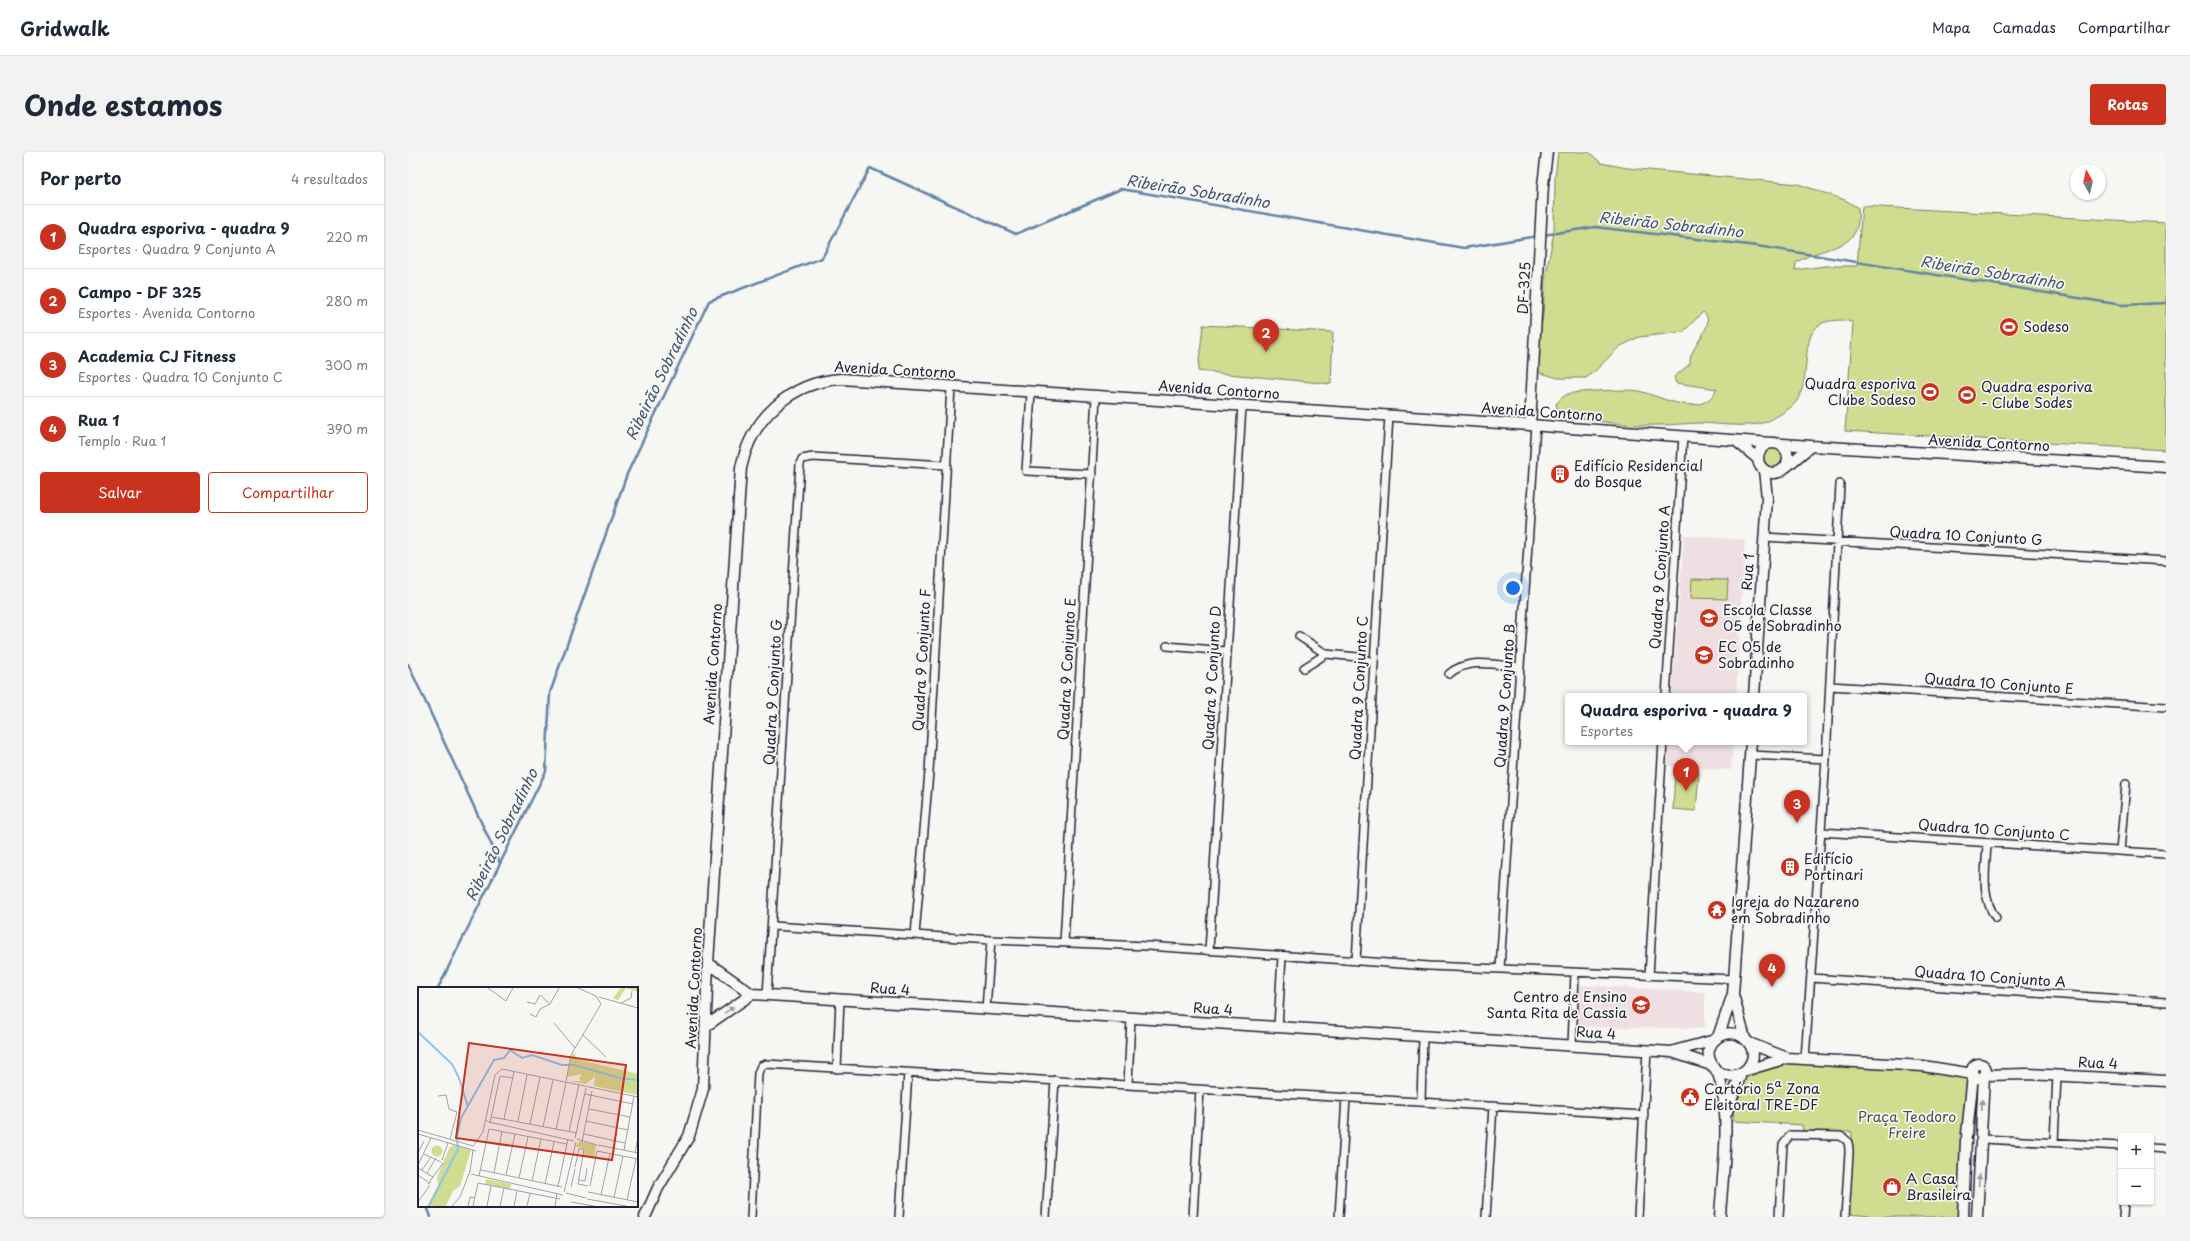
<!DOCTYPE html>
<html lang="pt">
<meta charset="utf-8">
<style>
body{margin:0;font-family:"Playpen Sans",sans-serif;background:#f2f2f3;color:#1f2937}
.controls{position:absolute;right:12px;bottom:12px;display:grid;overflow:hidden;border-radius:4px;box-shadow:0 1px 3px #0004}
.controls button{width:36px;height:36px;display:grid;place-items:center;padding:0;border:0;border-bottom:1px solid #e0e1e3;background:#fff;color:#1f2937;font:20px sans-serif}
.compass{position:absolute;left:1662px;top:12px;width:36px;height:36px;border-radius:50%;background:#fff;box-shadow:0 1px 3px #0004;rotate:352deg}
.you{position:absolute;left:1105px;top:436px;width:14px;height:14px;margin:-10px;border:3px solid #fff;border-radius:50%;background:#1a73e8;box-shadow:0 0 0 6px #1a73e833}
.badge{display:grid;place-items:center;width:26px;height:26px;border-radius:50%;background:#c8321e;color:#fff;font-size:13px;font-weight:700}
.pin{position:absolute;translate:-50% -33px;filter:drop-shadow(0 1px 2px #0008)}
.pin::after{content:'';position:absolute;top:21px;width:14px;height:12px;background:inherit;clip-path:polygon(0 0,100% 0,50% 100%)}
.popup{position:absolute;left:1157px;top:541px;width:242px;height:52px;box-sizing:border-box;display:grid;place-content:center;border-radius:4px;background:#fff;filter:drop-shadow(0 1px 3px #0005);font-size:13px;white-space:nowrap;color:#747a83}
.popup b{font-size:15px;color:#1f2937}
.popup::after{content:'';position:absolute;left:50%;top:100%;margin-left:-8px;border:8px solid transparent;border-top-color:#fff}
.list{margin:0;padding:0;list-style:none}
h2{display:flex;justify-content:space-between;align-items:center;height:52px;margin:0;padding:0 16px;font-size:17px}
h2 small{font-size:13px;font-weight:400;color:#747a83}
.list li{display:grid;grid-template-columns:26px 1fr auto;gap:12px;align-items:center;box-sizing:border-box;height:64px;padding:0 16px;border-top:1px solid #e0e1e3}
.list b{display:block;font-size:15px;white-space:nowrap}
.list p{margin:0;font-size:13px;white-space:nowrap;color:#747a83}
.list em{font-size:13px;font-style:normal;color:#747a83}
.actions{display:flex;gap:8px;padding:12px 16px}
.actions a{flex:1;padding:9px 0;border:1px solid #c8321e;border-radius:4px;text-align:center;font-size:14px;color:#c8321e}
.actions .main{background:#c8321e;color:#fff}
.map{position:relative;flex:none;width:1758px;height:1065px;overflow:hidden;border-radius:4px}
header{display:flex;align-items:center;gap:24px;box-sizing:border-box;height:56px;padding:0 20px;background:#fff;border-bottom:1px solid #e0e1e3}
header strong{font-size:19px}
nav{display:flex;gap:22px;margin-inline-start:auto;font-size:14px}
.intro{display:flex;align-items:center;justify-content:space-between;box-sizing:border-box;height:96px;padding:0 24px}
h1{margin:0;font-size:28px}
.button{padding:10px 18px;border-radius:4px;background:#c8321e;color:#fff;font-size:14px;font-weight:700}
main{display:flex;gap:24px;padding:0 24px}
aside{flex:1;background:#fff;border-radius:4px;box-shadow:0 1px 3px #0004}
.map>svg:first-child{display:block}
.built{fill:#efdfe2}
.green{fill:#d0dc8f;stroke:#797f65}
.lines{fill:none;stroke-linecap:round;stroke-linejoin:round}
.stream{stroke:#6283a5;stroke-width:2.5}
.street-casing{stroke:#22223b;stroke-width:10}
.secondary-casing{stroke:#22223b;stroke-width:13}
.street{stroke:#f6f6f2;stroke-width:7}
.secondary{stroke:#f6f6f2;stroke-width:10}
.oneway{fill:#9797a0}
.labels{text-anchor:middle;stroke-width:3.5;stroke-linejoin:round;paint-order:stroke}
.street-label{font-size:14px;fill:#22223b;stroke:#f6f6f2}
.poi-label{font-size:14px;fill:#22223b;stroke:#f6f6f2;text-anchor:start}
.park-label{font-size:14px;fill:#4e5050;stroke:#f6f6f2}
.water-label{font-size:15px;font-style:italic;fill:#425370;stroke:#f6f6f2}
.inset-river{fill:none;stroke:#8cc4eb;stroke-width:2}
.inset-road{fill:none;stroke:#a1a1a9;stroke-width:1}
.view{fill:#c8321e;fill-opacity:0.15;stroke:#c8321e;stroke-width:2}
.inset-edge{fill:none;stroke:#22223b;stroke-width:2}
</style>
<header>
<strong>Gridwalk</strong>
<nav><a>Mapa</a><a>Camadas</a><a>Compartilhar</a></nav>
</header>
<div class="intro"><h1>Onde estamos</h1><a class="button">Rotas</a></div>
<main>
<aside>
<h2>Por perto<small>4 resultados</small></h2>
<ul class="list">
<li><span class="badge">1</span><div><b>Quadra esporiva - quadra 9</b><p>Esportes · Quadra 9 Conjunto A</p></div><em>220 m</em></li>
<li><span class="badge">2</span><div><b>Campo - DF 325</b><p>Esportes · Avenida Contorno</p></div><em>280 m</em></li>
<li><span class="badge">3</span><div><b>Academia CJ Fitness</b><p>Esportes · Quadra 10 Conjunto C</p></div><em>300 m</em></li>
<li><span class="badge">4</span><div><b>Rua 1</b><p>Templo · Rua 1</p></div><em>390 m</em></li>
</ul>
<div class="actions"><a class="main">Salvar</a><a>Compartilhar</a></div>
</aside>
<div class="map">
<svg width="1758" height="1065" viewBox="0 0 1758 1065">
<rect width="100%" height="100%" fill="#f6f6f2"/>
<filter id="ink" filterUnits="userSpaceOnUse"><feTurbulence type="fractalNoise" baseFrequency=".025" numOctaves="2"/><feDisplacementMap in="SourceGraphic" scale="8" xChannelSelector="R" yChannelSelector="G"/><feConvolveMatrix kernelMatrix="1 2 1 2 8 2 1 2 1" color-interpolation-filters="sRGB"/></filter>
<g filter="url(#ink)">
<!-- built -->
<path class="built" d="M1276 383 1337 388 1328 544H1264Z
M1261 590H1325L1323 618 1259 614Z
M1170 833 1297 840V876L1168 875Z"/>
<!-- green -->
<path class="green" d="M1150 0H1181L1193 11 1219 16 1390 32 1437 48 1450 56C1455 102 1416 91 1388 111L1387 118 1417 114H1449L1454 54 1758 71V298L1437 279 1445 171C1437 167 1430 168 1421 169 1383 176 1412 239 1379 258 1373 262 1365 267 1358 270 1341 276 1313 272 1294 271 1280 271 1266 273 1252 273 1220 274 1187 270 1156 262L1150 259 1148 252C1151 248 1155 244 1160 242 1170 239 1221 237 1231 239 1255 245 1294 268 1309 237L1268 231 1266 225 1282 212C1280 194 1311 173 1295 160L1275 180 1231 185 1211 195 1188 218 1178 226H1150L1129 220 1128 208 1135 163 1137 128 1146 80 1147 26Z
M795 173 925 180 923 232 790 219Z
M1354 307a11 11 0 1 1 22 0a11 11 0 1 1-22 0Z
M1284 427 1320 428 1319 447 1283 446Z
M1267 620 1291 621 1288 659 1265 657Z
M1375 908 1534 919 1559 925 1550 1065H1473L1440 1062 1444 980 1395 979 1394 973 1325 969C1326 952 1326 933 1340 921 1345 916 1367 911 1375 908Z"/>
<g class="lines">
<!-- stream -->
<path class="stream" d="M1135 83 1187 75 1349 94 1714 153 1758 151
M0 512 92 711
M30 836 138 619 142 541 219 322 301 149 414 106 462 16 608 82 713 37 1056 96 1130 84
M19 1054 23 1065"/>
<defs>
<path id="street" d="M623 241 618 319 684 322
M1357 385 1758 409
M891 484 918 502 950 505 965 510
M759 494 818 499
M896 516 918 502
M1041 522C1061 505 1088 513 1112 515
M1422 534 1758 555
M1258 544 1275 284
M1342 603 1418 607
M1413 680 1758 702
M1579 691C1578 717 1572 744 1588 766
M1712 699 1718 632
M365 774 583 788 740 794 1021 814 1326 827
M507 783 521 620 543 235
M656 790 688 245
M801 799 834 254
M948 809 981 264
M1092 816 1128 273
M1241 824 1255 590
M1403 826 1758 850
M359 843 392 312 394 307 405 305 537 313
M578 857 583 788
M870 875 874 804
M1164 893 1167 821
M1397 907 1418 607 1432 332
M429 917 432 848
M720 932 723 866
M1013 949 1015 884
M1574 987 1713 994
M1646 990 1649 923
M1743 996 1758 997
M343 1065 350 921 353 914 358 912 1236 963
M491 1065 500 920
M638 1065 647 928
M785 1065 792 937
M931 1065 938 945
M1078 1065 1085 954
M1230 1065 1239 898
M1371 1065 1375 992 1382 983 1432 984C1441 988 1441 992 1441 1001L1437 1065
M1715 1065 1716 1050"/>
<path id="secondary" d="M1122 273 1135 33 1139 0
M1327 288 1350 307
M1350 306a15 15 0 1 1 30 0a15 15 0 1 1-30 0Z
M1378 315 1403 294
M1346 544 1359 346 1356 318
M300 811 344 842 1264 900 1303 913
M1326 846 1337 887
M298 874 344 842
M1310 885 1325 842 1343 590
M1341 891 1379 906 1515 914 1565 922
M1266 899 1307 888
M1564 919a7 7 0 1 1 14 0a7 7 0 1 1-14 0Z
M1339 918 1379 906
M1309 920C1333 934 1358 905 1337 887 1325 876 1305 882 1301 898 1299 908 1305 913 1309 920 1312 925 1313 932 1314 938 1322 974 1314 1027 1312 1065
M1577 923 1620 922 1758 929
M1318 962 1333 922
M1559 982 1565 923
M1573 983 1576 924
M237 1065 250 1036 281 984 295 937 300 811 333 316C343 267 382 230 433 227L1122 273 1403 294 1758 315
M1555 1065 1558 988
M1569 1065 1573 990"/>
</defs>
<!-- street casing -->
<use href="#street" class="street-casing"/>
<!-- secondary casing -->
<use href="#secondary" class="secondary-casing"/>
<!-- street -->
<use href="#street" class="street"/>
<!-- secondary -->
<use href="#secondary" class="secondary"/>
</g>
<!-- one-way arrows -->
<defs><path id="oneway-solid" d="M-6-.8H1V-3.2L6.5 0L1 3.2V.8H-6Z"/></defs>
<g class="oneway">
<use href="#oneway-solid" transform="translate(321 858) rotate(-34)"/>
<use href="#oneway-solid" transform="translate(1574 953) rotate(-87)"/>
<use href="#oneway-solid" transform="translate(1571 1028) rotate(-87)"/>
</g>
</g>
<!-- icons -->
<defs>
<symbol id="stadium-disc" viewBox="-11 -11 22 22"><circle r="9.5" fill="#c8321e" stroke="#f6f6f2"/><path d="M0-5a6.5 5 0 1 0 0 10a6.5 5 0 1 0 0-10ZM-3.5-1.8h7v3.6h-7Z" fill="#fff"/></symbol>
<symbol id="building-disc" viewBox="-11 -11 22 22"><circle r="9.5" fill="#c8321e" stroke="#f6f6f2"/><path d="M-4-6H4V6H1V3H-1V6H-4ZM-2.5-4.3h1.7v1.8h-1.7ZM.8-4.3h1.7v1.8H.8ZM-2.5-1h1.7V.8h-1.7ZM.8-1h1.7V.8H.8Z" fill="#fff"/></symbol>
<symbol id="school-disc" viewBox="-11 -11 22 22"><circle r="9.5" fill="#c8321e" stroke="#f6f6f2"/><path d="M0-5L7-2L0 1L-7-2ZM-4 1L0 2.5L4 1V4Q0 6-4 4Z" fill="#fff"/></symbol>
<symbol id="temple-disc" viewBox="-11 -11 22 22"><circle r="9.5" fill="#c8321e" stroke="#f6f6f2"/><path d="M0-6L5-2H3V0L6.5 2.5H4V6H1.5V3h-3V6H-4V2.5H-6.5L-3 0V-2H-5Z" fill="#fff"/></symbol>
<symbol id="civic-disc" viewBox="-11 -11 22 22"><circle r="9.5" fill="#c8321e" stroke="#f6f6f2"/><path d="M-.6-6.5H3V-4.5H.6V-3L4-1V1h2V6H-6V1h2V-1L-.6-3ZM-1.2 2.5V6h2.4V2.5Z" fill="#fff"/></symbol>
<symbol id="shop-disc" viewBox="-11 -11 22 22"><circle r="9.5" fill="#c8321e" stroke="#f6f6f2"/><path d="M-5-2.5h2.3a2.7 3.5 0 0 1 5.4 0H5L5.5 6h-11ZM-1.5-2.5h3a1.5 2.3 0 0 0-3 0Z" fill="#fff"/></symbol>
</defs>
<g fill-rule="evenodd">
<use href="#stadium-disc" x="1590" y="164" width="22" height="22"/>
<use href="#stadium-disc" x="1511" y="229" width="22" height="22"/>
<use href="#stadium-disc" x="1548" y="232" width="22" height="22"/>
<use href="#building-disc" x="1141" y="311" width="22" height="22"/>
<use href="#school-disc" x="1290" y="455" width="22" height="22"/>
<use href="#school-disc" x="1285" y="492" width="22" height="22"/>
<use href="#building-disc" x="1371" y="704" width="22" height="22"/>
<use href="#temple-disc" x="1298" y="747" width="22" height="22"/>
<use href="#school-disc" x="1222" y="842" width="22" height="22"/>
<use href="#civic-disc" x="1271" y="934" width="22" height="22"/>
<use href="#shop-disc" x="1473" y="1024" width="22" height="22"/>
</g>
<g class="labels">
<!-- street labels -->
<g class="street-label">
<text transform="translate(1116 136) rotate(-87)" y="5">DF-325</text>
<text transform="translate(487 218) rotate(3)" y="5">Avenida Contorno</text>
<text transform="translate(811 238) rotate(4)" y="5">Avenida Contorno</text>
<text transform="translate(1134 260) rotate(4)" y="5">Avenida Contorno</text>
<text transform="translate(1581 291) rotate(3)" y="5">Avenida Contorno</text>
<text transform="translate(1558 384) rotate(3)" y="5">Quadra 10 Conjunto G</text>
<text transform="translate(1340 420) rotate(-86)" y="5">Rua 1</text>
<text transform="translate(1252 425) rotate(-86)" y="5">Quadra 9 Conjunto A</text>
<text transform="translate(514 508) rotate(-87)" y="5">Quadra 9 Conjunto F</text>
<text transform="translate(305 512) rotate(-86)" y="5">Avenida Contorno</text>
<text transform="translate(659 517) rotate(-87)" y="5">Quadra 9 Conjunto E</text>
<text transform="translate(804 526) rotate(-87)" y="5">Quadra 9 Conjunto D</text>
<text transform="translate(1591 532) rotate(4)" y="5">Quadra 10 Conjunto E</text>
<text transform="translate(951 536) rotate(-87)" y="5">Quadra 9 Conjunto C</text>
<text transform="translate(365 540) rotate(-87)" y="5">Quadra 9 Conjunto G</text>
<text transform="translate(1097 544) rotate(-86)" y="5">Quadra 9 Conjunto B</text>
<text transform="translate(1586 678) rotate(4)" y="5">Quadra 10 Conjunto C</text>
<text transform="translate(1582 825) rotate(4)" y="5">Quadra 10 Conjunto A</text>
<text transform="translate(286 836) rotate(-87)" y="5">Avenida Contorno</text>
<text transform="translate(482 837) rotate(4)" y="5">Rua 4</text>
<text transform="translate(805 857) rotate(4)" y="5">Rua 4</text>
<text transform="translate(1188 881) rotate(4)" y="5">Rua 4</text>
<text transform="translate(1690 911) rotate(3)" y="5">Rua 4</text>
</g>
<!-- poi labels -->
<g class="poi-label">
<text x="1615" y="180">Sodeso</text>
<text x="1508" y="237" text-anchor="end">Quadra esporiva<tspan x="1508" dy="16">Clube Sodeso</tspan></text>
<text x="1573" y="240">Quadra esporiva<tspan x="1573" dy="16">- Clube Sodes</tspan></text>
<text x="1166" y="319">Edifício Residencial<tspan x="1166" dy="16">do Bosque</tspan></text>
<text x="1315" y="463">Escola Classe<tspan x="1315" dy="16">05 de Sobradinho</tspan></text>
<text x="1310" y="500">EC 05 de<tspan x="1310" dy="16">Sobradinho</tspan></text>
<text x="1396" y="712">Edifício<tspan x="1396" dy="16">Portinari</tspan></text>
<text x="1323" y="755">Igreja do Nazareno<tspan x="1323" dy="16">em Sobradinho</tspan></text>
<text x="1219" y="850" text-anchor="end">Centro de Ensino<tspan x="1219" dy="16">Santa Rita de Cassia</tspan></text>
<text x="1296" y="942">Cartório 5ª Zona<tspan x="1296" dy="16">Eleitoral TRE-DF</tspan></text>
<text x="1498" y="1032">A Casa<tspan x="1498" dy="16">Brasileira</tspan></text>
</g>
<!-- park labels -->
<g class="park-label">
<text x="1499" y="970">Praça Teodoro<tspan x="1499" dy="16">Freire</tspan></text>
</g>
<!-- water labels -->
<g class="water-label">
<text transform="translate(790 40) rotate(9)" y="5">Ribeirão Sobradinho</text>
<text transform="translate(1263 73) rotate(6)" y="5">Ribeirão Sobradinho</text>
<text transform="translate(1584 121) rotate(9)" y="5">Ribeirão Sobradinho</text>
<text transform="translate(254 222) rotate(-64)" y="5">Ribeirão Sobradinho</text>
<text transform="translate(94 683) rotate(-64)" y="5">Ribeirão Sobradinho</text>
</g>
</g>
<!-- overview -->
<g transform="translate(10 835)">
<rect width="220" height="220" fill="#f6f6f2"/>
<path d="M203 1H220V5L208 1 200 13 195 11ZM157 66 158 72 220 87V108L176 99 177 89 168 97 150 94H164L161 92 164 87 149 90 154 68ZM162 154 178 158 176 171 166 169 167 162 157 159ZM37 158 53 163 42 199 35 204 28 219H9L20 198 19 191 26 173 32 160ZM13.5 164a5.5 5.5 0 1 1 11 0a5.5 5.5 0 1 1-11 0ZM68 192 93 197 92 202 67 197Z" fill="#d0dc8f"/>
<path class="inset-river" d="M0 45 34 77 41 91 50 120M11 219 40 162 39 150 43 131 76 73 86 71 92 63 104 71 114 68 144 78H156L202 91 220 93"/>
<path class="inset-road" d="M70 1 88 14 95 1M181 10 220 21M109 15 117 17 122 8 132 17M203 16 213 11 214 4M112 27 118 30 122 22 132 17 141 1M136 36 157 61M165 48 188 70M148 94 153 68 183 17 178 9 160 1M167 107 215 117M20 109 28 108 31 122 39 125 32 152M171 122 212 130M74 130 159 146M86 132 96 85M68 133 71 135 156 154M100 134 109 88M168 134 210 143M72 136 82 89 95 91M112 137 122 90M125 140 135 93M0 143 55 159 65 145 77 88 84 82 220 110M138 143 148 95M151 145 161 97M0 147 58 164M166 147 207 156M157 151 168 101M159 152 179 158M164 155 174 104M180 158 220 166M206 163 216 109M179 164 220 172M217 165 220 151M0 166 6 154M6 167 23 175M24 173 30 156M0 178 13 151M157 180 161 162H166L160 197 170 199M0 181 15 190M4 183 13 170M63 183 144 200M52 185 55 163M9 186 18 171M76 186 84 144M53 187 145 208M0 188 10 195M88 188 97 147M61 189 71 142 149 157M101 191 110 150M161 193 167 194 169 181M114 194 123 152M13 195 10 197 25 176M127 197 136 155M140 199 150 152M172 199 179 164M153 200 157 182M146 205 158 155M170 205 220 215M148 206 168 211M183 208 192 166M196 210 205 169M169 212 208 219M209 213 218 172M0 215 12 198M153 215 176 219M34 219 42 210 52 184M50 219 52 210 57 211M55 219 60 196 142 212M69 219 73 199M82 219 86 201M96 219 99 204M109 219 112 206M137 219 139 206"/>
<path class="view" d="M51 56 208 78 194 173 38 151Z"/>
<rect width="220" height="220" class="inset-edge"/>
</g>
</svg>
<div class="controls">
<button>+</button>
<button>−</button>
</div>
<svg class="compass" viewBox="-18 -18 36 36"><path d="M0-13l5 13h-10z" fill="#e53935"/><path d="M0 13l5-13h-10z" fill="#747a83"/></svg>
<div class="you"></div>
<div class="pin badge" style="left:1278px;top:639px">1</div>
<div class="popup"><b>Quadra esporiva - quadra 9</b>Esportes</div>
<div class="pin badge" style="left:858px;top:200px">2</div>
<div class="pin badge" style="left:1389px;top:671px">3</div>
<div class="pin badge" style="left:1364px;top:835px">4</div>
</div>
</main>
